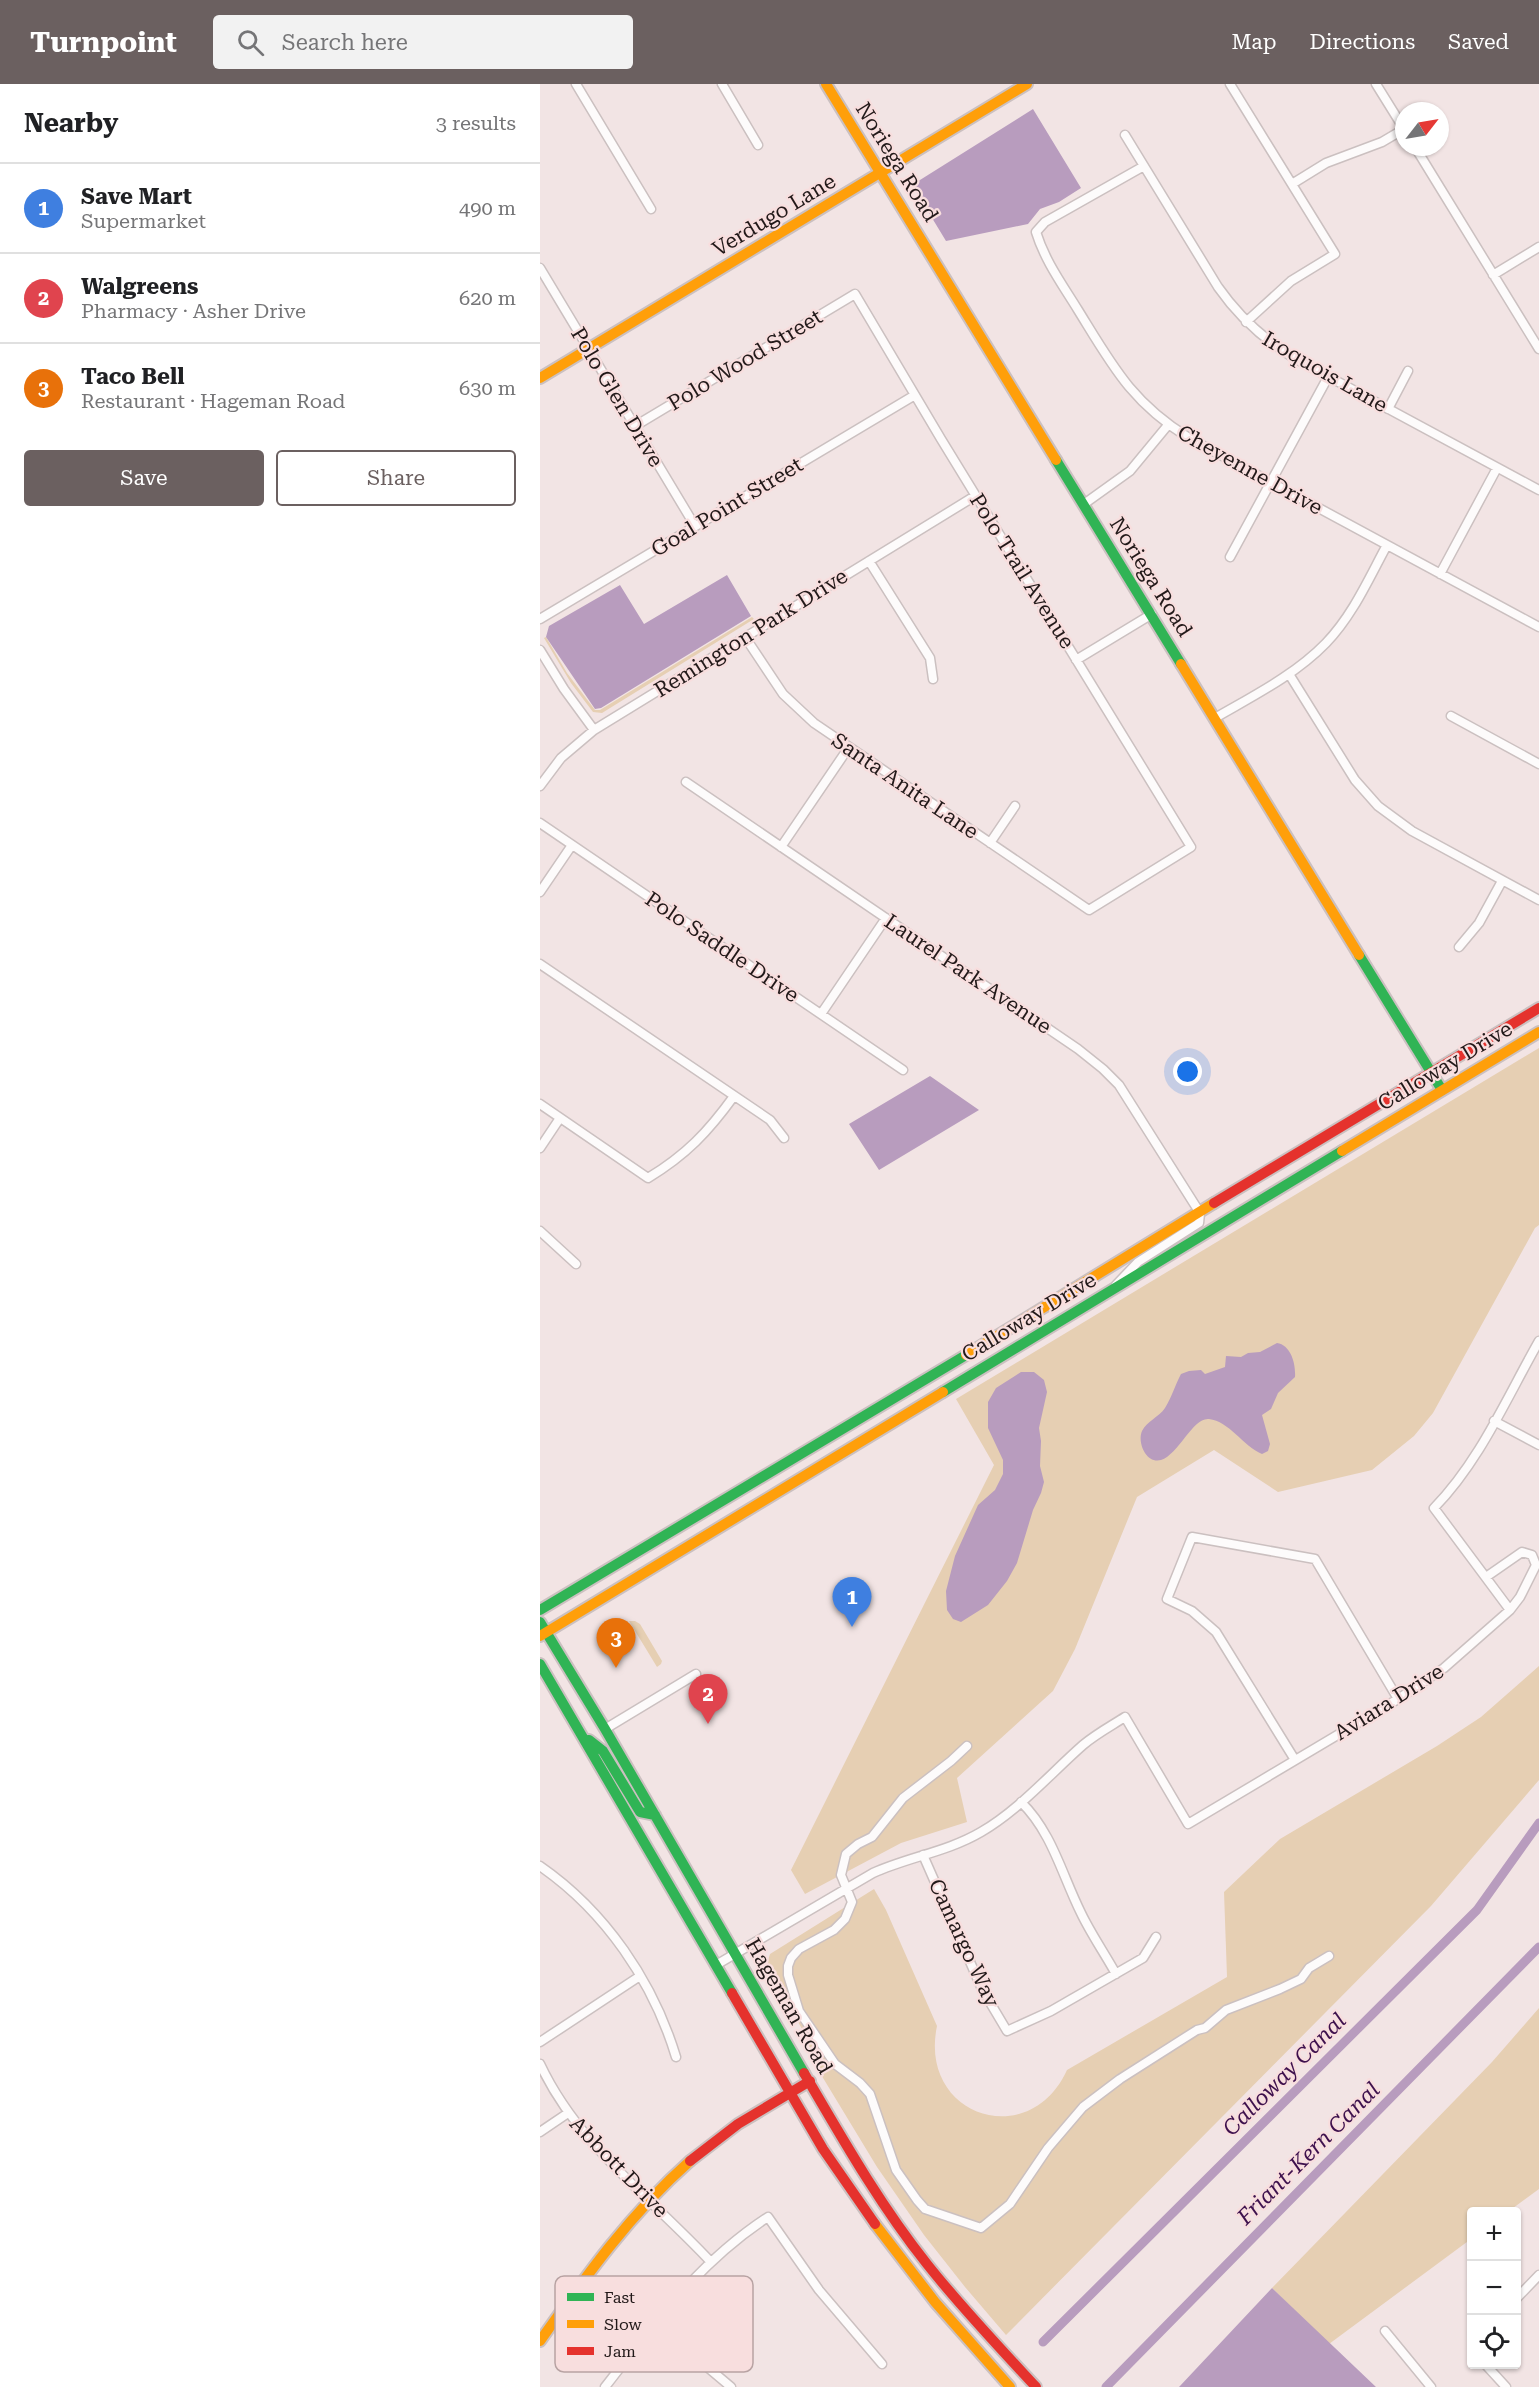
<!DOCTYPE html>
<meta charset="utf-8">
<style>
body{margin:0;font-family:"Roboto Serif",serif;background:#f2f2f2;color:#202124}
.controls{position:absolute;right:18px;bottom:18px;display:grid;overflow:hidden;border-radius:6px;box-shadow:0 2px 4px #0004}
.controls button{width:54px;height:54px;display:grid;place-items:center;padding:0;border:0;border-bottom:2px solid #e0e0e0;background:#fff;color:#202124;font:30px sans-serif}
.compass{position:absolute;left:855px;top:18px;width:54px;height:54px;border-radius:50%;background:#fff;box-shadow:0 2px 4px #0004;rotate:59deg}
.you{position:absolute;left:648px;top:988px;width:21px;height:21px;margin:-15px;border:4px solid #fff;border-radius:50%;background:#1a73e8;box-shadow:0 0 0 9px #1a73e833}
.badge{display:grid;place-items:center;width:39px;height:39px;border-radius:50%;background:#6b6060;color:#fff;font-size:20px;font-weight:700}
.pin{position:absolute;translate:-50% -50px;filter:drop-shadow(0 2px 3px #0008)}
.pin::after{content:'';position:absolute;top:32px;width:21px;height:18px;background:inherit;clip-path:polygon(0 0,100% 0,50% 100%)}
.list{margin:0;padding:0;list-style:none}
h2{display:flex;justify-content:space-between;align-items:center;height:78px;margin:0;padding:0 24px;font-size:26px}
h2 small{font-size:20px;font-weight:400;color:#757577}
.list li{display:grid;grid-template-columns:39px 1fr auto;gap:18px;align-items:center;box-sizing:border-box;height:90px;padding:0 24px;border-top:2px solid #e0e0e0}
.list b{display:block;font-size:22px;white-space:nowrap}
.list p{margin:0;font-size:20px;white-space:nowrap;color:#757577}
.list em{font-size:20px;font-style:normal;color:#757577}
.actions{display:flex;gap:12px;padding:18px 24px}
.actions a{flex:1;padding:14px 0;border:2px solid #6b6060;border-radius:6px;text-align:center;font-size:21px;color:#6b6060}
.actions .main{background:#6b6060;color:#fff}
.icon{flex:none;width:33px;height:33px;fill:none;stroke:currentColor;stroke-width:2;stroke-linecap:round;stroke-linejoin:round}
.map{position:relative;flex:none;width:999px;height:2303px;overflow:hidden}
header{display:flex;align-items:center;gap:36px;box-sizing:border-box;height:84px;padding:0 30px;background:#6b6060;color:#fff}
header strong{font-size:28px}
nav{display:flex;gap:33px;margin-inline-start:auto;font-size:21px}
.search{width:420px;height:54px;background:#f2f2f2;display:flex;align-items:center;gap:15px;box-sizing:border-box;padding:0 21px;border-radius:6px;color:#757577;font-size:22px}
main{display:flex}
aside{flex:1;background:#fff}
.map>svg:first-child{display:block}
.green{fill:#e6cfb3}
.water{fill:#b89cbe}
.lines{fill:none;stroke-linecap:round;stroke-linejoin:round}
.canal{stroke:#b89cbe;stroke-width:9}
.street-casing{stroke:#cbc0c0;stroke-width:11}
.fast-casing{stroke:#cbc0c0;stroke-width:14}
.slow-casing{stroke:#cbc0c0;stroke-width:14}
.jam-casing{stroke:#cbc0c0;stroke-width:14}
.street{stroke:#fdfbfb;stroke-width:8}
.fast{stroke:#30b455;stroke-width:10}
.slow{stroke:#ff9f0a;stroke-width:10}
.jam{stroke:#e5322d;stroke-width:10}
.labels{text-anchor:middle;stroke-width:4.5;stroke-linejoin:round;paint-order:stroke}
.street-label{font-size:21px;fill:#221919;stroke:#f8dede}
.water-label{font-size:22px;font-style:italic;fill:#3e114d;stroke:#f8dede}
.key{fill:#f8dede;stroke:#b8a3a3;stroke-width:1.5}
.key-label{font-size:16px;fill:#221919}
</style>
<header>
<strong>Turnpoint</strong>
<div class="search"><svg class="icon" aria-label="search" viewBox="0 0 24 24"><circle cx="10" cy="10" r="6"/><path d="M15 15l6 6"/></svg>Search here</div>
<nav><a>Map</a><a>Directions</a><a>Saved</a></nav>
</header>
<main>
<aside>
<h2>Nearby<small>3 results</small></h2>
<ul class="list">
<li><span class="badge" style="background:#3f7fe0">1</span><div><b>Save Mart</b><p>Supermarket</p></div><em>490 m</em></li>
<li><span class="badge" style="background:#e0444e">2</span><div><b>Walgreens</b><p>Pharmacy · Asher Drive</p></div><em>620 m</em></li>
<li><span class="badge" style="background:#e8710a">3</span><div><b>Taco Bell</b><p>Restaurant · Hageman Road</p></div><em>630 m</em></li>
</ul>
<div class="actions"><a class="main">Save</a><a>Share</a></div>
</aside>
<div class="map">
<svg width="999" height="2303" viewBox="0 0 999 2303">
<rect width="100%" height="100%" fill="#f2e4e4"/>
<!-- green -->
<path class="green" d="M212 533 214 535 62 629 53 628 31 599 4 554 6 553 27 589 55 626H60Z
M999 964V1141L995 1144 893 1329 874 1352 832 1386 738 1408 674 1366 597 1413 535 1565 513 1607 417 1694 427 1738 361 1759 265 1810 251 1786 454 1381 416 1315Z
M95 1537 100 1540 122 1577 121 1580 117 1583 89 1537Z
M999 1582V1696L891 1822 466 2251 425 2203 384 2151 337 2083 277 1984 265 1950 226 1883 230 1870 334 1805 346 1826 397 1942C378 2032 489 2069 527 1986L687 1893 684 1808 740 1755 897 1662 941 1633Z
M999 1924V2105L969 2127 932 2128 931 2155 789 2260 732 2204 952 1978Z"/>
<!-- water -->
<path class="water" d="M493 25 541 104 519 118 500 125 488 140 406 157 372 101Z
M187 491 211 532 61 624 55 625 6 553 9 542 80 501 104 540Z
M390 992 439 1026 339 1086 309 1040Z
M737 1259C751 1261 756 1280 755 1293L738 1309 731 1325 722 1331 730 1360 728 1367 722 1370C703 1362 689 1337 669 1335 653 1333 639 1370 621 1376 606 1380 597 1358 602 1347 607 1337 619 1333 625 1324 632 1313 635 1301 641 1290L649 1287 661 1286 665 1290 685 1283 686 1272 701 1273 708 1269 720 1268Z
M481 1288H494L504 1296 507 1308 499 1344 501 1357 500 1382 504 1398 501 1409 493 1426 477 1479 467 1497 448 1521 421 1538 413 1535 407 1526 406 1507 415 1472 438 1421 455 1406 463 1390V1376L448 1344V1318L456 1304Z
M732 2204 836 2303H639Z"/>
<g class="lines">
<!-- canal -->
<path class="canal" d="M503 2258 937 1826 999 1739
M566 2303 999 1863"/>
<defs>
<path id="street" d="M36 0 111 125
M182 0 218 61
M690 0 795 170 751 197 706 238
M836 0 864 45
M585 51 678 203C699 233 723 255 754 274L999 406
M875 63 999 265
M604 82 505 138 496 148C505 177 522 200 538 226 572 281 591 318 649 354L999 543
M752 100 786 79 842 58 864 45
M0 184 155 442
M953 191 999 163
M848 325 868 287
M95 342 315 210 401 355 651 763 549 826 274 639 243 610 205 553
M544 420 590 387 628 341
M690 473 788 293
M329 477 390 574 393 595
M900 490 957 384
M0 535 375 311
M0 566 24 605 54 646
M536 576 612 530
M749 590 815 696 838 722 872 747 999 816
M911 632 999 680
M675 634C713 612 755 591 786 559 813 531 829 494 847 461
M146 698 538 965 563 985 579 1001 660 1129 659 1139 598 1178 576 1201
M0 702 21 674 54 646 435 412
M0 739 363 986
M450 759 475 722
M241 763 309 663
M0 808 32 761
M919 863 939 839 962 797
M0 880 230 1036 244 1054
M281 930 346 834
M0 1020 108 1094C146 1071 168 1048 194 1012
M0 1064 20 1034
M0 1147 36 1180
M954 1337 999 1361
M970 1526 894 1424C940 1377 967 1313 999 1257
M65 1645 156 1590
M427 1662 411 1677 363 1714 332 1753 318 1760 306 1770 301 1791 312 1818 305 1835 294 1846 259 1865 251 1874 248 1882V1891L259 1927 295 1980 320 1999 330 2010 356 2086 377 2116 385 2125 441 2144 470 2120 508 2064 543 2023 580 1995 657 1946 665 1944 686 1926 740 1905 761 1895 769 1884 789 1872
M755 1676 676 1548 652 1527 627 1515 652 1453 775 1475 858 1615
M481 1718C512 1748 522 1791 541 1829 551 1850 565 1870 576 1890
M383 1771 442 1905 467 1947 511 1927 603 1874 616 1853
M0 1782C65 1827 113 1897 136 1973
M176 1881 333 1789C368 1773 407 1768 441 1748 479 1726 510 1690 543 1661 556 1650 571 1642 585 1633L648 1740 858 1615 904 1584 970 1526 980 1513 996 1481 992 1471 982 1468 946 1493
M0 1958 100 1892
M0 1980C38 2061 110 2113 170 2177
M0 2048 28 2029
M976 2215 999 2191
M115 2239 191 2303
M845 2247 891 2303
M945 2280 966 2303
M65 2303C115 2239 159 2178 228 2133L279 2206 342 2280"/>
<path id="fast" d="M516 376 641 580
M819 871 902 1006
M403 1308 802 1067
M0 1526 426 1271
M0 1538 65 1645 264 1989
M0 1580 192 1909
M49 1656 63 1667 100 1728 115 1731"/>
<path id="slow" d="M286 0 516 376
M0 294 487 0
M641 580 819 871
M802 1067 999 948
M426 1271 674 1119
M0 1552 403 1308
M335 2140 395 2218 470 2303
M0 2257C46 2192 90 2130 150 2077"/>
<path id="jam" d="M674 1119 999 924
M192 1909 283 2065 335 2140
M264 1989C302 2054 340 2121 387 2180 421 2223 459 2263 496 2303
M150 2077 198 2040 270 1997"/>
</defs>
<!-- street casing -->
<use href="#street" class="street-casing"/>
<!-- fast casing -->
<use href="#fast" class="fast-casing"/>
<!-- slow casing -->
<use href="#slow" class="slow-casing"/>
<!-- jam casing -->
<use href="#jam" class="jam-casing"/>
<!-- street -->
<use href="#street" class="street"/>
<!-- fast -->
<use href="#fast" class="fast"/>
<!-- slow -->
<use href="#slow" class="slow"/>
<!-- jam -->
<use href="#jam" class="jam"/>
</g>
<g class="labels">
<!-- street labels -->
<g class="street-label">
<text transform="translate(357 78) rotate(58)" y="7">Noriega Road</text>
<text transform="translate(234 131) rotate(-31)" y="7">Verdugo Lane</text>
<text transform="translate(205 276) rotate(-31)" y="7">Polo Wood Street</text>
<text transform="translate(785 288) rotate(30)" y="7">Iroquois Lane</text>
<text transform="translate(77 313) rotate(59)" y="7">Polo Glen Drive</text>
<text transform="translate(710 386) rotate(29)" y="7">Cheyenne Drive</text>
<text transform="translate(187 423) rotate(-31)" y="7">Goal Point Street</text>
<text transform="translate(482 487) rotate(58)" y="7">Polo Trail Avenue</text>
<text transform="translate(611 493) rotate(58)" y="7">Noriega Road</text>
<text transform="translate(211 549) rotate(-32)" y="7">Remington Park Drive</text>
<text transform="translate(365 702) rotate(34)" y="7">Santa Anita Lane</text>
<text transform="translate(182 863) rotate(34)" y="7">Polo Saddle Drive</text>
<text transform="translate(428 890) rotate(34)" y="7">Laurel Park Avenue</text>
<text transform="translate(905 982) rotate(-31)" y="7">Calloway Drive</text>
<text transform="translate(489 1233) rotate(-31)" y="7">Calloway Drive</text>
<text transform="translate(849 1618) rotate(-32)" y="7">Aviara Drive</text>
<text transform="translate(424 1859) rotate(65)" y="7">Camargo Way</text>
<text transform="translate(249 1922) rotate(60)" y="7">Hageman Road</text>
<text transform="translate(79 2083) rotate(46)" y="7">Abbott Drive</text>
</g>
<!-- water labels -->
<g class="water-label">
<text transform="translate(744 1990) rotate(-45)" y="8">Calloway Canal</text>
<text transform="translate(768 2069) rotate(-45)" y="8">Friant-Kern Canal</text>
</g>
</g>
<!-- legend -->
<rect x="15" y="2192" width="198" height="96" rx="9" class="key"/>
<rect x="27" y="2209" width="27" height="8" fill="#30b455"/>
<rect x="27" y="2236" width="27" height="8" fill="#ff9f0a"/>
<rect x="27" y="2263" width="27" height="8" fill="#e5322d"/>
<g class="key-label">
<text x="64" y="2219">Fast</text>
<text x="64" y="2246">Slow</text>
<text x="64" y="2273">Jam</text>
</g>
</svg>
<div class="controls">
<button>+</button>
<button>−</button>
<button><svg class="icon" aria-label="locate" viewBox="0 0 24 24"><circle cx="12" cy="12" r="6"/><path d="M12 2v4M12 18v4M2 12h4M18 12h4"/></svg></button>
</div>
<svg class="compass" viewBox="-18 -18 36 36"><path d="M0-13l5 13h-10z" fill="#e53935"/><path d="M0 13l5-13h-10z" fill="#757577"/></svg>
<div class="you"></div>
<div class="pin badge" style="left:312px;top:1543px;background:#3f7fe0">1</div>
<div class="pin badge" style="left:168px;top:1640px;background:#e0444e">2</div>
<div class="pin badge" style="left:76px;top:1584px;background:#e8710a">3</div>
</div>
</main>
